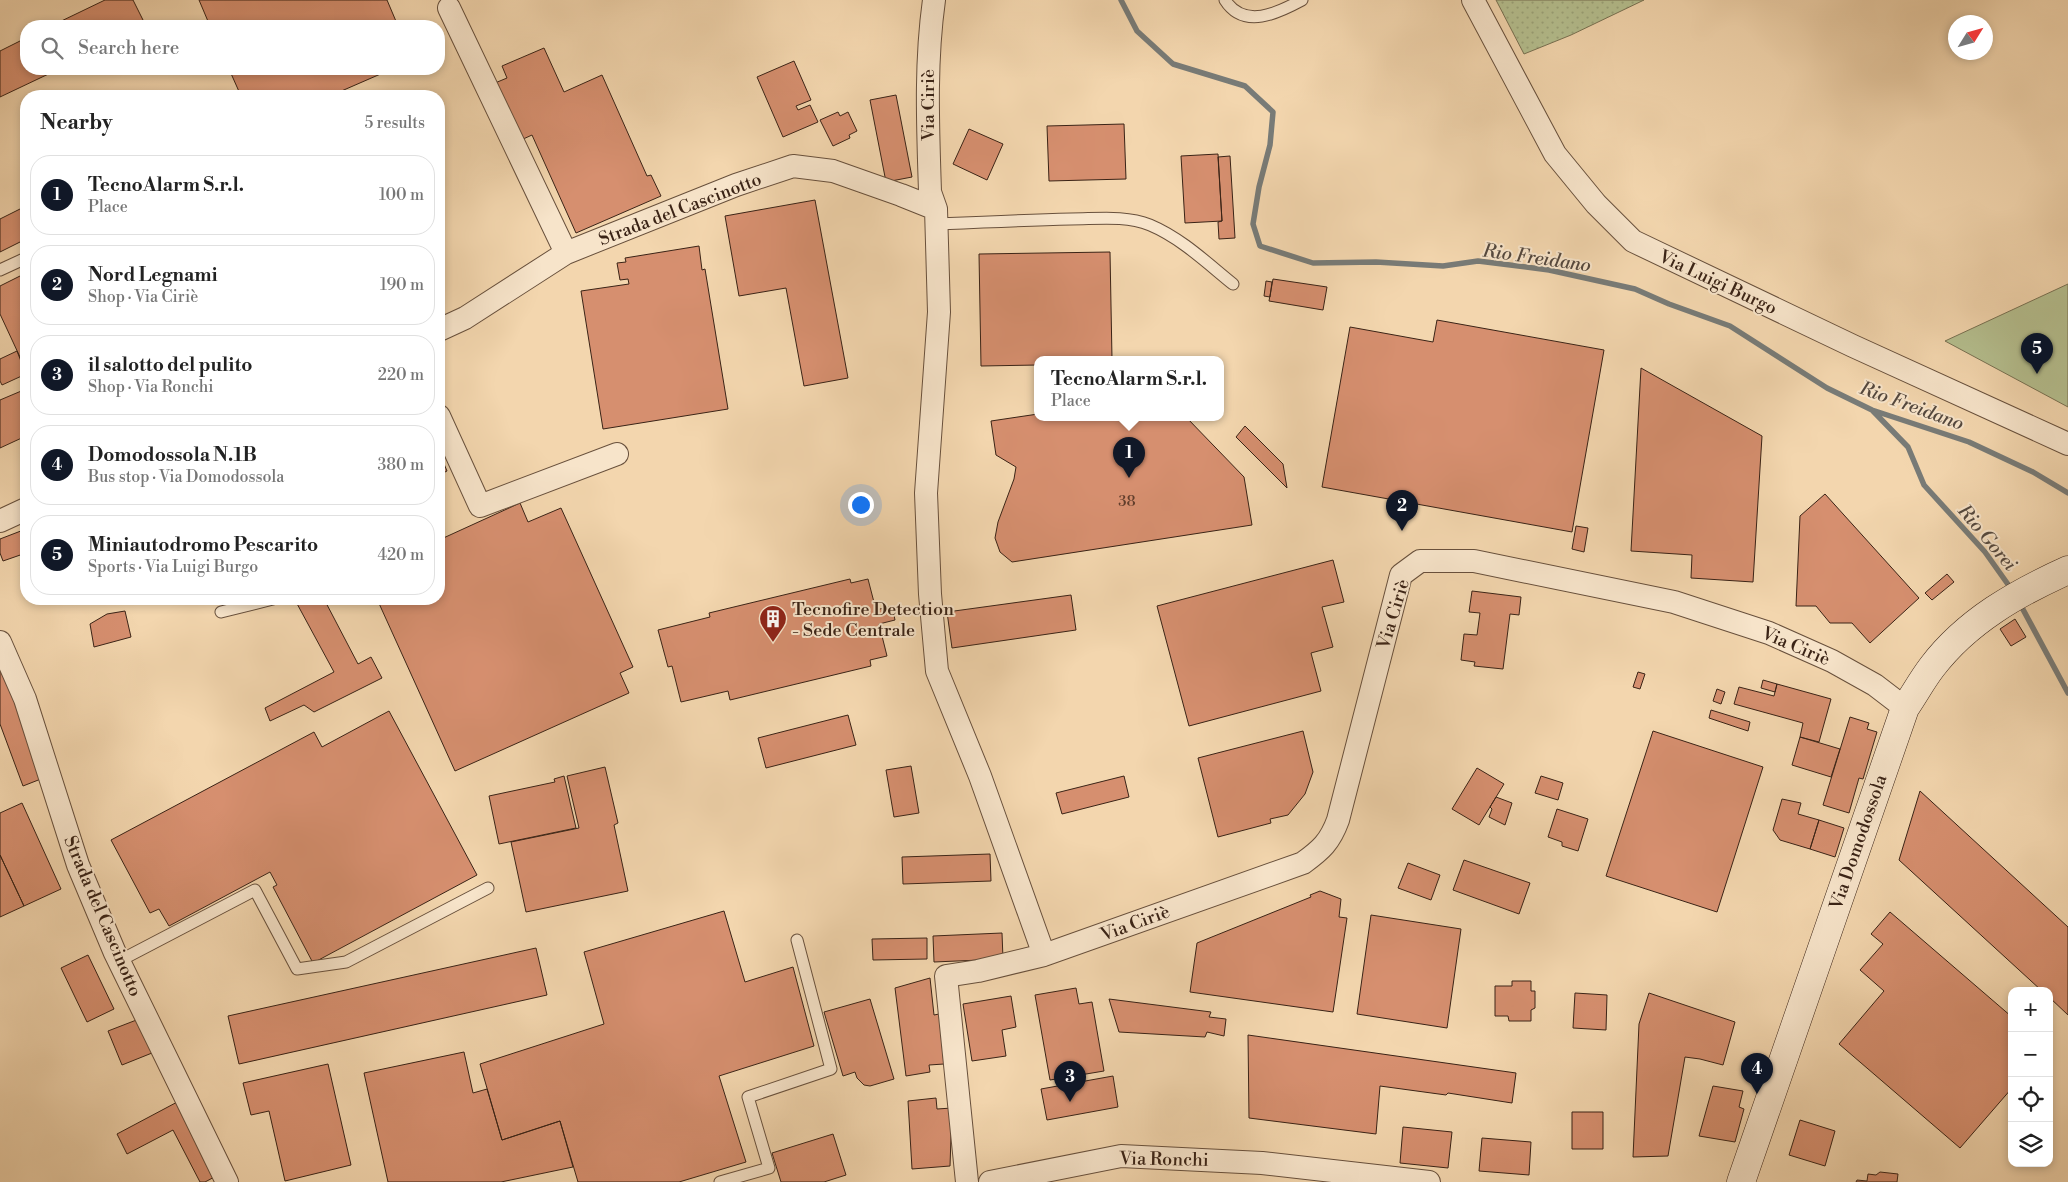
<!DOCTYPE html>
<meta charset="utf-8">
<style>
body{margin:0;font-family:"Libre Bodoni",serif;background:#f6f6f6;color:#222}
.controls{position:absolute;right:15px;bottom:15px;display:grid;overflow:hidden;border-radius:10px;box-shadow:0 2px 8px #0003}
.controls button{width:45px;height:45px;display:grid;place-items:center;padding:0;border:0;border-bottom:1px solid #e0e0e0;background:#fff;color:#222;font:25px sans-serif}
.compass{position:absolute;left:1948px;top:15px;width:45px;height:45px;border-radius:50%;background:#fff;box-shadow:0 2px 8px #0003;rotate:53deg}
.you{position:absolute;left:860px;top:504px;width:18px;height:18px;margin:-12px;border:4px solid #fff;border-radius:50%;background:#1a73e8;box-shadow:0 0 0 8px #1a73e833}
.badge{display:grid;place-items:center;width:32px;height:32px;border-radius:50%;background:#111827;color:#fff;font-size:16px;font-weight:700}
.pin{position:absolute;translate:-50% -41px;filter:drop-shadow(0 1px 2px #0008)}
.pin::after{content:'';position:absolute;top:26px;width:18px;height:15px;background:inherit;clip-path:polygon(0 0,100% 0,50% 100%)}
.popup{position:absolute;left:1034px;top:356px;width:190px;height:65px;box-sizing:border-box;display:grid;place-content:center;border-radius:10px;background:#fff;filter:drop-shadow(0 1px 4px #0005);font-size:16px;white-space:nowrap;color:#767676}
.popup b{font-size:19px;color:#222}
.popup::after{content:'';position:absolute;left:50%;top:100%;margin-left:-10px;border:10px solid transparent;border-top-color:#fff}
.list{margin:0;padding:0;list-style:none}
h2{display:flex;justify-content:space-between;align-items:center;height:65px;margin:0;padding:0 20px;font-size:21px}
h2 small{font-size:16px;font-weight:400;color:#767676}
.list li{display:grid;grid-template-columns:32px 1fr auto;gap:15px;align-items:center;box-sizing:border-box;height:80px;margin:0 10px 10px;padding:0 10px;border:1px solid #e0e0e0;border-radius:20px}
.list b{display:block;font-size:19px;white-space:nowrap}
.list p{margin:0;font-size:16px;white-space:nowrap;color:#767676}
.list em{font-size:16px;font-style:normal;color:#767676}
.icon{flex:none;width:28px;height:28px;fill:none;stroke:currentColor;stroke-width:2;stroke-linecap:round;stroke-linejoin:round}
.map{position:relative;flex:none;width:2068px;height:1182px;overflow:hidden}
.search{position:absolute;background:#fff;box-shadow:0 2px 8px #0003;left:20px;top:20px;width:425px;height:55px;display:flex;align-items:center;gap:12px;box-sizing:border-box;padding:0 18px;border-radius:20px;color:#767676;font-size:19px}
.panel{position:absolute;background:#fff;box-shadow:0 2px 8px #0003;left:20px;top:90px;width:425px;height:515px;border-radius:20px}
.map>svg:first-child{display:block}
.grass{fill:url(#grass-dots);stroke:#787152}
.pitch{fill:#b5bf8f;stroke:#787152}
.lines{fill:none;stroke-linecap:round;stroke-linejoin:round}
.stream{stroke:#787b77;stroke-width:5.5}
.building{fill:#d68f6f;stroke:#3a2316}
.lane-casing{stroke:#68503c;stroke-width:13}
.street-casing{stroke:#68503c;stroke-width:24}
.secondary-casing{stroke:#3a2316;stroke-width:29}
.lane{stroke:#f7e4ca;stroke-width:11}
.street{stroke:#f7e4ca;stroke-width:22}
.secondary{stroke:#f7e4ca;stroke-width:28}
.labels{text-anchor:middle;stroke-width:4;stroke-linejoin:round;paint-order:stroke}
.number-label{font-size:15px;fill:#613e2c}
.street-label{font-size:18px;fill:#3a2316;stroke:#f7e4ca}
.poi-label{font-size:18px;fill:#3a2316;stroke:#f7e4ca;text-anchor:start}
.water-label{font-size:19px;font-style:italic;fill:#54483e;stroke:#f7e4ca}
</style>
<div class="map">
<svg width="2068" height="1182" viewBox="0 0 2068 1182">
<defs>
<pattern id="grass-dots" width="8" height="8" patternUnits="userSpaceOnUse" patternTransform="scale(1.25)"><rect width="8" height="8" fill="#b5bf8f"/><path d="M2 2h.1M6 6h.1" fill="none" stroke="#9ca47b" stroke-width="1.8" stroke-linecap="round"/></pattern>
</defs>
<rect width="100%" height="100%" fill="#f3d6ae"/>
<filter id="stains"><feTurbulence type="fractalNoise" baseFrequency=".004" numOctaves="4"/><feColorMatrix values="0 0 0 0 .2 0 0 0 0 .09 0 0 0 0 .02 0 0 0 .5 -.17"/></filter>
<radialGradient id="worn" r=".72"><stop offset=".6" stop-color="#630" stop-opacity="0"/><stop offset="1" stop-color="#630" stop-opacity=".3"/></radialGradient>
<!-- grass -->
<path class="grass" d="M1496 0H1644L1571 35 1524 54Z"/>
<!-- pitch -->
<path class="pitch" d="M2068 284V407L1945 341Z"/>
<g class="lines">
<!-- stream -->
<path class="stream" d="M1121 0 1137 31 1173 64 1245 86 1273 112 1270 145 1259 187 1253 224 1260 246 1313 263 1376 262 1443 266 1478 261 1549 270 1635 289 1669 304 1730 326 1827 388 1872 410 1969 442 2033 472 2068 493
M1873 411 1908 447 1924 485 1985 552 2012 590
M2019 602 2068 693"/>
</g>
<!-- building -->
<path class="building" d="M105 0H133L146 26H51Z
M199 0H387L398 26H210Z
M26 38V69H59L0 97V51Z
M544 48 564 92 602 75 647 176 651 175 661 196 576 233 532 135 521 140 495 83 507 78 502 66Z
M794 61 811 100 796 106 798 110 810 105 818 122 783 137 757 77Z
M229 69H392L330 96H241Z
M896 95 912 177 886 182 870 100Z
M838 112 840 116 848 112 857 131 849 135 850 138 833 146 820 120Z
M1124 124 1126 179 1049 181 1047 126Z
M969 129 1003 144 987 180 953 164Z
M1218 154 1222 221 1185 223 1181 156Z
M1230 156 1235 238 1219 239 1218 222 1222 221 1218 157Z
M815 200 848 378 804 386 786 288 739 296 725 216Z
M26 206V239L0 252V219Z
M699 246 702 270 705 269 728 409 603 429 581 291 629 284 628 279 620 280 617 263 626 262 625 258Z
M1110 252 1112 359H1038V365L981 366 979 254Z
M26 273V370L0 314V286Z
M1273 279 1327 287 1323 310 1269 301Z
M1266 281 1272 282 1270 297 1264 296Z
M1437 320 1604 350 1572 532 1322 487 1350 327 1433 342Z
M17 351 26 374 2 385 0 381V359Z
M1641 368 1762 436 1753 582 1691 578 1692 555 1631 551Z
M26 389V436L0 448V400Z
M1038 414V417H1186L1244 477 1252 525 1012 562 1000 552 995 538 998 522 1014 479 1016 467 996 455 991 421Z
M1245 426 1283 464 1287 488 1236 437Z
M439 452 447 471 439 475Z
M1825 494 1919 598 1870 643 1852 623H1830L1816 606H1796L1800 516Z
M520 503 528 522 561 508 633 667 620 673 629 693 455 771 377 599H439V540Z
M1576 526 1588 528 1584 552 1572 549Z
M26 529V554V553L3 561 0 553V539Z
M1333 560 1344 602 1322 607 1333 647 1311 653 1321 691 1189 726 1157 606Z
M1947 574 1954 582 1932 600 1925 593Z
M850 579 851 583 868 579 876 610 892 606 895 620 879 624 887 656 870 660 871 666 730 700 728 691 681 702 672 666 668 667 658 630 710 617 709 613Z
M1472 591 1521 597 1519 615 1510 614 1503 669 1474 666 1475 662 1461 660 1464 634 1477 635 1480 613 1469 612Z
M1071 595 1076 630 952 648 947 612Z
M303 599H324L358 664 371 657 382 678 314 712 304 705 270 721 265 708 334 672 295 600Z
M125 611 131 637 94 647 90 624 107 614Z
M2015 619 2026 637 2011 646 2000 629Z
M0 657 46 777 23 786 0 724Z
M1638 672 1645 674 1640 689 1633 687Z
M1763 680 1777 684 1775 692 1761 688Z
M1777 684 1831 699 1819 742 1800 737 1803 723 1734 704 1739 687 1774 696Z
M1717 689 1725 692 1721 704 1713 701Z
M1711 710 1750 722 1748 731 1709 718Z
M389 711 477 875 313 963 273 887 277 885 270 872 169 926 159 909 150 913 111 840 314 732 322 747Z
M848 715 856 745 766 768 758 738Z
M1850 717 1869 723 1867 729 1877 732 1863 779 1859 778 1849 813 1823 805Z
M1303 731 1313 772 1305 794 1288 815 1270 819 1271 823 1218 837 1198 758Z
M1653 731 1763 767 1717 912 1606 876Z
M1800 737 1840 749 1831 777 1792 765Z
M911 766 919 813 894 817 886 770Z
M605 767 618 823 614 825 628 891 526 912 511 842 579 828 567 776Z
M1477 768 1504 784 1479 825 1452 809Z
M564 776 576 828 499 844 489 796 555 782 554 779Z
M1124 776 1129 797 1062 814 1056 793Z
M1541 776 1563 783 1558 800 1535 793Z
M1920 791 2068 927V1015L2049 997V991H2042L1899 860Z
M1496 797 1512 803 1505 825 1489 817 1492 809 1490 807Z
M1782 799 1801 803 1798 814 1819 820 1810 849 1780 840 1773 830Z
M22 803 61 889 24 906 0 855V813Z
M1557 809 1588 819 1578 851 1562 846V842L1548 837Z
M1819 820 1844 828 1835 857 1810 849Z
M990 854 991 881 903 884 902 857Z
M0 855 24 906 0 917Z
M1464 860 1530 883 1519 914 1453 890Z
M1408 863 1440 875 1431 900 1398 888Z
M1320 891 1341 899 1339 917 1347 918 1333 1012 1190 992 1197 943 1311 897 1310 895Z
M724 911 745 982 793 967 814 1046 719 1076 746 1162 679 1182H578L560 1121 502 1140 480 1064 604 1024 584 952Z
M1890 912 2012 1017V1088L1960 1148 1839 1044 1884 991 1860 970 1883 944 1871 934Z
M1371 915 1461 929 1447 1028 1357 1014Z
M1002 933 1003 959 934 962 933 936Z
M927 938V959L873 960 872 939Z
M536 948 547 995 239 1064 228 1016Z
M88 955 114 1009 87 1022 61 968Z
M930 978 934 1015 939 1014 944 1064 929 1065 930 1072 906 1076 895 988Z
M1512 981H1531V991H1535V1008L1531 1010V1021H1509L1508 1016H1495V986H1512Z
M1076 988 1079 1004 1092 1002 1104 1071 1050 1080 1035 995Z
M1575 993 1607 995 1606 1030 1573 1028Z
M1649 993 1735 1022 1723 1065 1700 1059 1685 1057 1668 1156 1633 1157 1639 1024Z
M1011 996 1016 1027 1002 1030 1006 1056 972 1061 963 1004Z
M870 999 894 1079 870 1086 864 1085 857 1078 855 1072 843 1076 824 1012Z
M1109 999 1211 1012 1209 1017 1226 1019 1224 1036 1207 1032 1205 1037 1119 1032Z
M139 1019 152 1053 122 1065 108 1031Z
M1248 1035 1516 1073 1512 1103 1448 1093 1446 1095 1380 1086 1376 1134 1249 1118Z
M464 1052 473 1093 487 1089 502 1140 560 1121 573 1167 501 1182H388L364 1073Z
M328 1064 351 1165 285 1181 269 1111 251 1115 243 1083Z
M1113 1076 1118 1107 1047 1120 1041 1089Z
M1713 1086 1743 1091 1739 1107 1744 1109 1735 1142 1699 1136Z
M936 1098 937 1109 952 1108 950 1166 912 1169 908 1101Z
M181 1100 220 1174 205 1182H200L173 1130 127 1154 117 1134Z
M1572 1112H1603V1149H1572Z
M1800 1120 1835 1131 1825 1166 1789 1155Z
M1403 1127 1452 1132 1448 1168 1400 1163Z
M833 1134 846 1175 824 1182H781L772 1153Z
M1482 1138 1531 1142 1529 1175 1479 1171Z
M1880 1172 1898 1174 1897 1182H1856L1857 1180 1867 1181 1868 1174 1876 1175Z"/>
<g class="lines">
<defs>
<path id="lane" d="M1225 0C1244 30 1278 13 1302 0
M937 224C982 222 1026 220 1071 219 1097 219 1125 215 1150 225 1181 238 1207 263 1233 284
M0 270 26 258
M221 612 273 599
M119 961 255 890 297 969 346 962 488 888
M720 1182 769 1168 748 1097 831 1069 797 940"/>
<path id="street" d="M934 0C925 64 928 128 930 192L936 209 939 312 926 493 930 594 937 671 980 776 1044 955
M1473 0 1555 154 1596 204 1633 241 1853 346 2068 444
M449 8 566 253
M439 330 465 318 566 253 736 185 793 166 833 171 901 195 936 209
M439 416 480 506 617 454
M0 521 26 509
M0 642 25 699 78 865 115 953 227 1182
M967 1182 946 976 978 971 1044 955 1303 863C1321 850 1330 842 1338 820L1401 575 1420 561H1474L1674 602 1769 633 1832 661 1875 685 1905 708
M990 1182 1121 1156 1262 1163 1429 1182"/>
<path id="secondary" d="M1741 1182 1905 708C1914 695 1922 680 1932 667 1967 621 2017 593 2068 570"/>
</defs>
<!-- lane casing -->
<use href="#lane" class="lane-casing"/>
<!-- street casing -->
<use href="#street" class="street-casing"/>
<!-- secondary casing -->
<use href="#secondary" class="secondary-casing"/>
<!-- lane -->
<use href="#lane" class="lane"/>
<!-- street -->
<use href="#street" class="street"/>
<!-- secondary -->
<use href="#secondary" class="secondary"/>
</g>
<!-- icons -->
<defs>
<symbol id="building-pin" viewBox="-11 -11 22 30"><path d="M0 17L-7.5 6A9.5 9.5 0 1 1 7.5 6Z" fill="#8f2418" stroke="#f7e4ca"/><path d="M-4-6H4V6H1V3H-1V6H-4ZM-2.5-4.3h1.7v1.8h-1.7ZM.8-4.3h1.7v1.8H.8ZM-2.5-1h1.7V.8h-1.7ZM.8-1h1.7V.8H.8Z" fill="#fff"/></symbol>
</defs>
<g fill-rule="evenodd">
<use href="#building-pin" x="757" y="603" width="32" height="43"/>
</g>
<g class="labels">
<!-- number labels -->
<g class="number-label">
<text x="1127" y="506">38</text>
</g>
<!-- street labels -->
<g class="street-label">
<text transform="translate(928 105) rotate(-90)" y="6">Via Ciriè</text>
<text transform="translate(680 209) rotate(-21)" y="6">Strada del Cascinotto</text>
<text transform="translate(1718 282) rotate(25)" y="6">Via Luigi Burgo</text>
<text transform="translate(1393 614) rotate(-73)" y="6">Via Ciriè</text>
<text transform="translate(1796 646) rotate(23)" y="6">Via Ciriè</text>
<text transform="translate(1858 842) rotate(-71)" y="6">Via Domodossola</text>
<text transform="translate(103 916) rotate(67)" y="6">Strada del Cascinotto</text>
<text transform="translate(1135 923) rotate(-20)" y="6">Via Ciriè</text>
<text transform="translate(1164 1159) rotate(1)" y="6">Via Ronchi</text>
</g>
<!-- poi labels -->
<g class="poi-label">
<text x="792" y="615">Tecnofire Detection<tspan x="792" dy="21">- Sede Centrale</tspan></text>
</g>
<!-- water labels -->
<g class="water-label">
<text transform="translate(1537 257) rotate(8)" y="7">Rio Freidano</text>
<text transform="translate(1912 405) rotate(20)" y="7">Rio Freidano</text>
<text transform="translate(1988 537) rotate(50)" y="7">Rio Gorei</text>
</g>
</g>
<rect width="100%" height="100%" filter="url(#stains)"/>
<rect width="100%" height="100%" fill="url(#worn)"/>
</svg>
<div class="controls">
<button>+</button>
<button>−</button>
<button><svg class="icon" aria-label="locate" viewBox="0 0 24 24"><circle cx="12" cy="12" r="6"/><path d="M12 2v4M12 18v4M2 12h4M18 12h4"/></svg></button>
<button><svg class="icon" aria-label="layers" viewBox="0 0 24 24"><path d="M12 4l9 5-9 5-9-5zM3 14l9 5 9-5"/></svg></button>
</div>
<svg class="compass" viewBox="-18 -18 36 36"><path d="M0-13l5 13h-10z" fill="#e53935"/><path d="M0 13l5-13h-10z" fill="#767676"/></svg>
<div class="you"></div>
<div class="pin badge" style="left:1129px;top:478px">1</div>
<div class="popup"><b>TecnoAlarm S.r.l.</b>Place</div>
<div class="pin badge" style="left:1402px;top:531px">2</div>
<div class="pin badge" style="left:1070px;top:1102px">3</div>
<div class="pin badge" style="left:1757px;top:1094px">4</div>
<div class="pin badge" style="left:2037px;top:374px">5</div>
<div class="search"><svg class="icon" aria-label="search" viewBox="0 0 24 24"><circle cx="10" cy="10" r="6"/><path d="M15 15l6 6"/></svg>Search here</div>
<section class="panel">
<h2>Nearby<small>5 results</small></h2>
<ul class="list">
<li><span class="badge">1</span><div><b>TecnoAlarm S.r.l.</b><p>Place</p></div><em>100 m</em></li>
<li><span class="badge">2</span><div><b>Nord Legnami</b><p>Shop · Via Ciriè</p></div><em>190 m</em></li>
<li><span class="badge">3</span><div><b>il salotto del pulito</b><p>Shop · Via Ronchi</p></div><em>220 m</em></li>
<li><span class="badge">4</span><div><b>Domodossola N.1B</b><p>Bus stop · Via Domodossola</p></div><em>380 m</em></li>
<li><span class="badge">5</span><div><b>Miniautodromo Pescarito</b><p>Sports · Via Luigi Burgo</p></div><em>420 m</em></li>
</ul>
</section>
</div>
